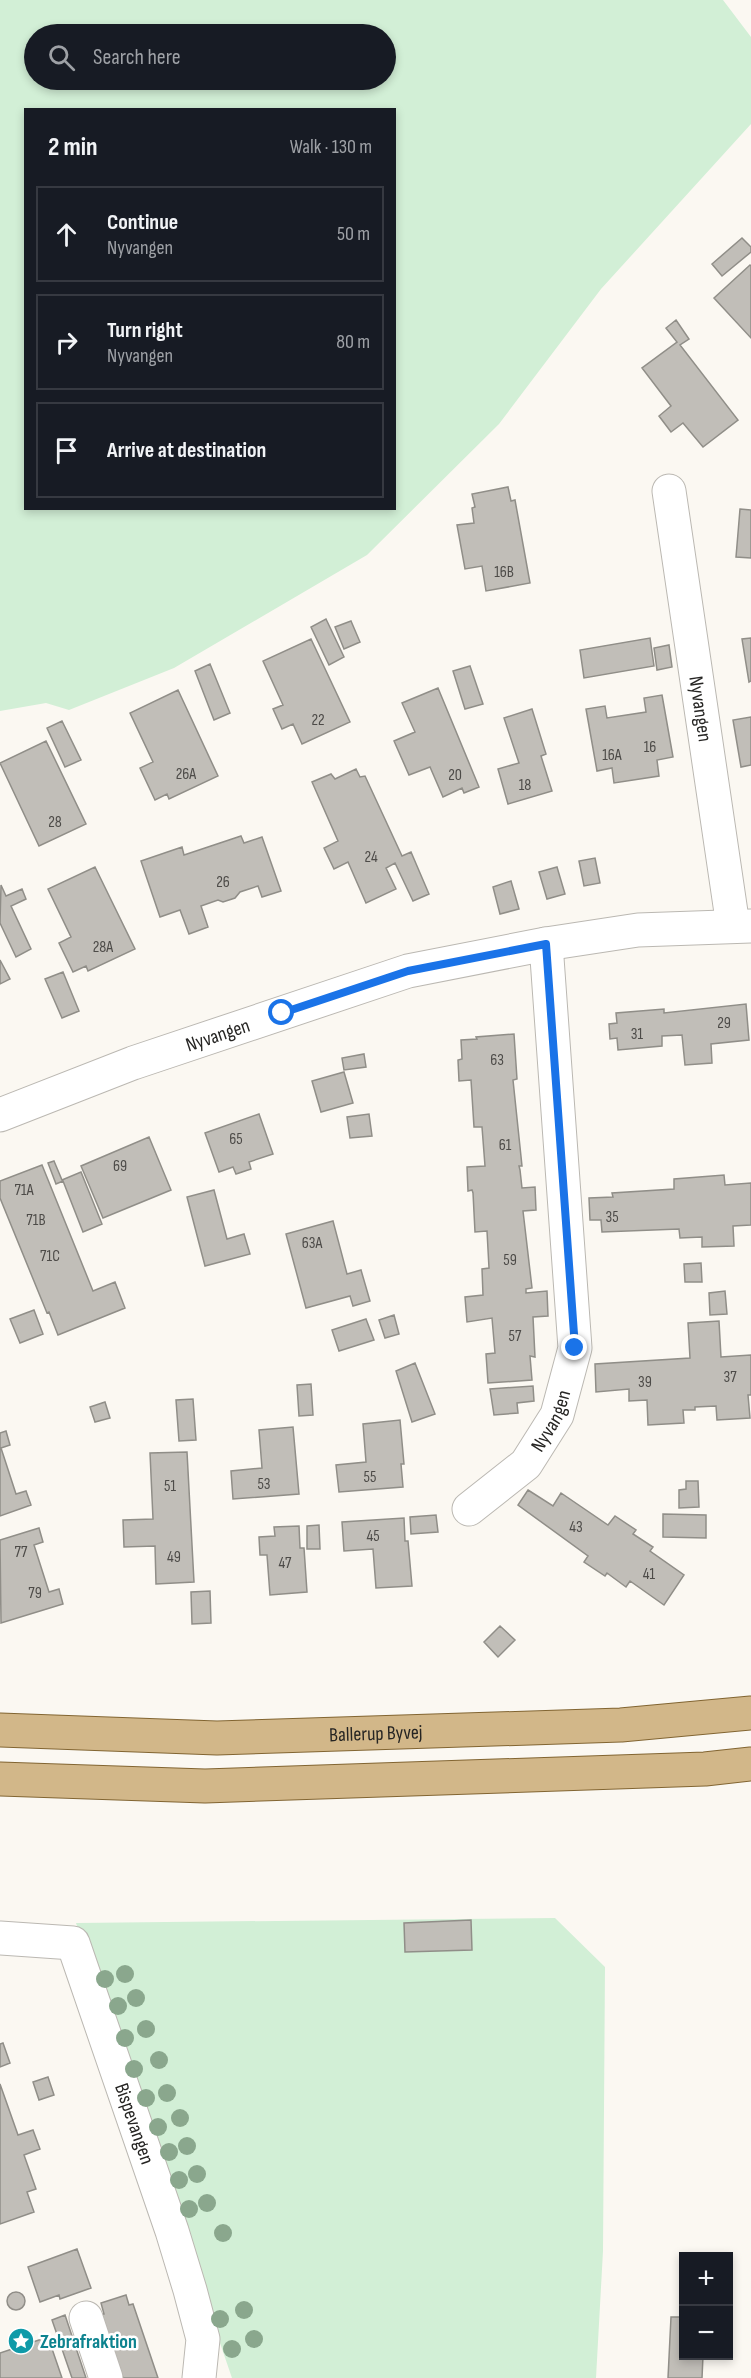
<!DOCTYPE html>
<meta charset="utf-8">
<style>
body{margin:0;font-family:"Sofia Sans Condensed",sans-serif;background:#20242c;color:#f1f3f6}
.controls{position:absolute;right:18px;bottom:18px;display:grid;overflow:hidden;border-radius:0px;box-shadow:0 3px 9px #0003}
.controls button{width:54px;height:54px;display:grid;place-items:center;padding:0;border:0;border-bottom:2px solid #363941;background:#171b24;color:#f1f3f6;font:30px sans-serif}
.stop{position:absolute;width:18px;height:18px;margin:-14px;border:4px solid #1a73e8;border-radius:50%;background:#fff}
.stop.end{background:#1a73e8;border-color:#fff;box-shadow:0 2px 6px #0008}
.list{margin:0;padding:0;list-style:none}
h2{display:flex;justify-content:space-between;align-items:center;height:78px;margin:0;padding:0 24px;font-size:26px}
h2 small{font-size:20px;font-weight:400;color:#9ea1a6}
.list li{display:grid;grid-template-columns:39px 1fr auto;gap:18px;align-items:center;box-sizing:border-box;height:96px;margin:0 12px 12px;padding:0 12px;border:2px solid #363941;border-radius:0px}
.list b{display:block;font-size:22px;white-space:nowrap}
.list p{margin:0;font-size:20px;white-space:nowrap;color:#9ea1a6}
.list em{font-size:20px;font-style:normal;color:#9ea1a6}
.icon{flex:none;width:33px;height:33px;fill:none;stroke:currentColor;stroke-width:2;stroke-linecap:round;stroke-linejoin:round}
.map{position:relative;flex:none;width:751px;height:2378px;overflow:hidden}
.search{position:absolute;background:#171b24;box-shadow:0 3px 9px #0003;left:24px;top:24px;width:372px;height:66px;display:flex;align-items:center;gap:15px;box-sizing:border-box;padding:0 21px;border-radius:33px;color:#9ea1a6;font-size:22px}
.panel{position:absolute;background:#171b24;box-shadow:0 3px 9px #0003;left:24px;top:108px;width:372px;height:402px;border-radius:0px}
.map>svg:first-child{display:block}
.green{fill:#d2efd6;fill-rule:evenodd}
.building{fill:#c1beb8;stroke:#908e88;stroke-width:1.5}
.lines{fill:none;stroke-linecap:round;stroke-linejoin:round}
.minor-casing{stroke:#bbb8b2;stroke-width:35}
.major-casing{stroke:#826532;stroke-width:35}
.minor{stroke:#fff;stroke-width:33}
.major{stroke:#d2b789;stroke-width:33}
.tree{fill:#8aa78d}
.route{stroke:#1a73e8;stroke-width:8}
.labels{text-anchor:middle;stroke-width:5;stroke-linejoin:round;paint-order:stroke}
.number-label{font-size:16px;fill:#4d4b48}
.street-label{font-size:20px;fill:#262523;stroke:#fff}
.culture-label{font-size:20px;font-weight:bold;fill:#0d838f;stroke:#fff;text-anchor:start}
</style>
<div class="map">
<svg width="751" height="2378" viewBox="0 0 751 2378">
<rect width="100%" height="100%" fill="#fbf8f2"/>
<!-- green -->
<path class="green" d="M0 0H723L751 37V124L601 289 499 424 367 555 174 668 69 710 46 703 0 711ZM34 34H386V80H34ZM26 110H394V508H26Z
M555 1918 605 1967 603 2251 596 2378H232L76 1923Z"/>
<!-- building -->
<path class="building" d="M742 238 751 247V252L722 276 712 264Z
M750 265 751 266V338L714 298Z
M676 320 689 339 680 345 738 420 703 447 683 423 671 432 659 416 671 406 642 368 677 342 666 328Z
M508 487 511 501 515 500 530 583 486 591 482 566 465 569 457 525 474 523 472 508 475 507 472 494Z
M740 509 751 510V558L736 557Z
M326 619 344 657 329 665 311 627Z
M351 621 360 642 344 649 335 627Z
M650 638 654 666 584 678 580 650Z
M751 638V681L749 682 742 639Z
M311 639 350 722 302 744 293 724 282 729 273 709 283 705 263 661Z
M669 645 672 667 657 670 654 648Z
M210 664 230 713 214 720 195 671Z
M470 666 483 704 465 709 453 671Z
M438 688 479 787 464 793 462 788 443 797 430 767 409 775 394 741 415 732 402 703Z
M178 690 218 776 169 799 167 794 155 800 140 768 153 762 130 713Z
M662 695 673 757 657 760 659 776 614 783 612 768 597 771 586 709 605 706 607 718 646 712 644 698Z
M532 709 546 754 541 756 552 791 508 804 498 769 519 763 504 718Z
M751 717V765L741 767 733 720Z
M62 721 81 760 65 767 47 728Z
M46 741 86 824 39 846 0 763Z
M356 769 360 777 365 776 402 856 411 852 429 894 413 901 395 863 386 868 396 889 366 903 348 862 334 869 324 848 338 841 312 782 331 774 335 779Z
M241 836 244 843 262 837 281 891 262 897 258 886 240 892 235 898 223 902 218 900 201 906 208 927 189 934 180 910 160 917 141 861 182 847 184 855Z
M595 858 600 883 584 886 579 861Z
M95 867 135 949 88 971 86 966 73 972 59 943 71 937 48 889Z
M557 867 565 894 547 899 539 872Z
M511 881 519 909 500 914 493 887Z
M1 885 6 896 22 889 26 899 11 906 31 949 16 957 0 923Z
M0 960 10 979 0 984Z
M63 972 79 1011 62 1018 45 979Z
M746 1004 749 1040 711 1044 712 1063 685 1065 682 1035 662 1036V1046L618 1050 617 1038 610 1039 609 1024 617 1023 616 1013 664 1009V1013Z
M514 1034 517 1079 513 1080 522 1166H519L520 1170 522 1188 535 1187 536 1210 523 1211 532 1288 526 1289V1293L547 1291 548 1316 533 1317 535 1357 530 1356 532 1380 488 1383 486 1354 495 1353 492 1318 467 1322 465 1297 483 1295 482 1269 489 1268 487 1231 475 1232 473 1193 472 1190 468 1191 467 1167 485 1166 482 1127H474L471 1080 459 1081 458 1060 462 1059 461 1040 477 1039 476 1037Z
M364 1054 366 1067 344 1070 342 1058Z
M344 1072 353 1103 321 1112 312 1081Z
M259 1114 273 1154 249 1162 251 1169 236 1174 233 1167 219 1172 205 1133Z
M369 1114 372 1136 350 1138 347 1117Z
M149 1137 171 1190 103 1218 81 1166Z
M54 1161 62 1180 81 1172 102 1224 83 1232 63 1181 56 1184 48 1163Z
M42 1165 93 1291 115 1282 125 1308 58 1335 49 1312 47 1313 0 1198V1181Z
M724 1175 725 1185 751 1183V1225L733 1226 734 1246 702 1247V1237L680 1238 679 1229 602 1232 601 1220H590L589 1198 613 1197 612 1193 674 1189V1179Z
M214 1190 227 1239 244 1234 250 1254 205 1266 187 1197Z
M333 1221 347 1274 361 1270 370 1301 353 1306 350 1296 306 1308 286 1234Z
M701 1263 702 1282H685L684 1264Z
M725 1291 727 1314 710 1315 709 1293Z
M34 1310 43 1334 20 1343 10 1319Z
M394 1315 399 1334 385 1338 379 1320Z
M366 1319 374 1340 339 1351 332 1330Z
M719 1321 721 1357 751 1355V1395H748L750 1418 717 1420 716 1406 695 1407V1410H683L684 1423 648 1425 647 1400 629 1401V1389L596 1392 595 1364 690 1358 688 1323Z
M415 1363 435 1414 412 1422 396 1371Z
M311 1384 313 1415 299 1416 297 1385Z
M533 1386 534 1401 517 1403 518 1413 494 1415 490 1389Z
M193 1399 196 1440 179 1441 176 1400Z
M105 1402 110 1418 95 1422 90 1407Z
M400 1420 404 1464H401L403 1487 339 1492 336 1465 366 1462 363 1424Z
M293 1427 299 1494 233 1499 231 1471 262 1468 259 1430Z
M6 1431 10 1445 1 1448 16 1494 26 1491 31 1505 0 1516V1433Z
M187 1452 194 1582 156 1584 155 1546 124 1547 123 1520 153 1519 150 1453Z
M686 1481H698L699 1507 679 1508V1490L686 1489Z
M528 1490 553 1506 561 1493 608 1525 615 1516 636 1530 633 1534 653 1547 650 1551 684 1575 664 1605 630 1581 626 1587 607 1573 605 1576 584 1562 588 1556 518 1505Z
M663 1514 706 1515V1538L663 1537Z
M436 1515 438 1532 411 1534 410 1517Z
M404 1518 405 1541H408L412 1586 376 1588 373 1549 344 1551 342 1522Z
M319 1525 320 1549H307V1526Z
M299 1526 300 1548H304L307 1592 270 1595 267 1555H260L259 1537 275 1536 274 1527Z
M39 1528 43 1542 34 1545 49 1592 59 1589 63 1604 1 1623 0 1540Z
M210 1591 211 1623 192 1624 191 1592Z
M500 1626 515 1640 498 1657 484 1642Z
M471 1920 472 1950 405 1952 404 1923Z
M3 2043 10 2063 0 2067V2044Z
M48 2077 54 2095 39 2100 33 2082Z
M0 2084 18 2135 33 2130 40 2149 24 2155 36 2189 27 2192 34 2212 0 2224Z
M77 2249 91 2288 60 2299 59 2295 40 2302 28 2267Z
M7 2301a9 9 0 1 1 18 0a9 9 0 1 1-18 0Z
M126 2295 129 2305 133 2304 158 2378H123L101 2315 104 2314 101 2303Z
M65 2315 86 2378H72L52 2320Z
M671 2317H684V2356H703L702 2378H668Z
M48 2337 62 2378H0V2353Z"/>
<g class="lines">
<defs>
<g id="minor">
<path id="s1" d="M669 491 733 926"/>
<path id="s2" d="M0 1115 133 1063 408 971 546 944 638 930 751 926"/>
<path id="s3" d="M469 1509 526 1464 557 1415 575 1348 546 944"/>
<path id="s4" d="M0 1938 73 1943 172 2231 190 2290 203 2339 199 2378"/>
<path d="M86 2318 106 2378"/>
</g>
<g id="major">
<path id="s5" d="M0 1730 217 1738 621 1725 751 1713"/>
<path d="M0 1779 205 1786 705 1769 751 1764"/>
</g>
</defs>
<!-- minor casing -->
<use href="#minor" class="minor-casing"/>
<!-- major casing -->
<use href="#major" class="major-casing"/>
<!-- minor -->
<use href="#minor" class="minor"/>
<!-- major -->
<use href="#major" class="major"/>
</g>
<!-- trees -->
<g class="tree">
<circle cx="125" cy="1974" r="9"/>
<circle cx="105" cy="1979" r="9"/>
<circle cx="136" cy="1998" r="9"/>
<circle cx="118" cy="2006" r="9"/>
<circle cx="146" cy="2029" r="9"/>
<circle cx="125" cy="2038" r="9"/>
<circle cx="159" cy="2060" r="9"/>
<circle cx="134" cy="2069" r="9"/>
<circle cx="167" cy="2093" r="9"/>
<circle cx="146" cy="2098" r="9"/>
<circle cx="180" cy="2118" r="9"/>
<circle cx="158" cy="2127" r="9"/>
<circle cx="187" cy="2146" r="9"/>
<circle cx="169" cy="2152" r="9"/>
<circle cx="197" cy="2174" r="9"/>
<circle cx="179" cy="2180" r="9"/>
<circle cx="207" cy="2203" r="9"/>
<circle cx="189" cy="2209" r="9"/>
<circle cx="223" cy="2233" r="9"/>
<circle cx="244" cy="2310" r="9"/>
<circle cx="220" cy="2319" r="9"/>
<circle cx="254" cy="2339" r="9"/>
<circle cx="232" cy="2349" r="9"/>
</g>
<g class="lines">
<!-- route -->
<path class="route" d="M282 1013 408 971 546 944 575 1348"/>
</g>
<!-- icons -->
<defs>
<symbol id="sight-disc" viewBox="-11 -11 22 22"><circle r="9.5" fill="#0f9aa8" stroke="#fff"/><path d="M0-6L1.8-2.2L6-1.7L2.9 1.2L3.7 5.4L0 3.3L-3.7 5.4L-2.9 1.2L-6-1.7L-1.8-2.2Z" fill="#fff"/></symbol>
</defs>
<g fill-rule="evenodd">
<use href="#sight-disc" x="6" y="2326" width="30" height="30"/>
</g>
<g class="labels">
<!-- number labels -->
<g class="number-label">
<text x="504" y="577">16B</text>
<text x="318" y="725">22</text>
<text x="650" y="752">16</text>
<text x="612" y="760">16A</text>
<text x="186" y="779">26A</text>
<text x="455" y="780">20</text>
<text x="525" y="790">18</text>
<text x="55" y="827">28</text>
<text x="371" y="862">24</text>
<text x="223" y="887">26</text>
<text x="103" y="952">28A</text>
<text x="724" y="1028">29</text>
<text x="637" y="1039">31</text>
<text x="497" y="1065">63</text>
<text x="236" y="1144">65</text>
<text x="505" y="1150">61</text>
<text x="120" y="1171">69</text>
<text x="24" y="1195">71A</text>
<text x="612" y="1222">35</text>
<text x="36" y="1225">71B</text>
<text x="312" y="1248">63A</text>
<text x="50" y="1261">71C</text>
<text x="510" y="1265">59</text>
<text x="515" y="1341">57</text>
<text x="730" y="1382">37</text>
<text x="645" y="1387">39</text>
<text x="370" y="1482">55</text>
<text x="264" y="1489">53</text>
<text x="170" y="1491">51</text>
<text x="576" y="1532">43</text>
<text x="373" y="1541">45</text>
<text x="21" y="1557">77</text>
<text x="174" y="1562">49</text>
<text x="285" y="1568">47</text>
<text x="649" y="1579">41</text>
<text x="35" y="1598">79</text>
</g>
<!-- street labels -->
<g class="street-label">
<text dy="7" stroke="none"><textPath href="#s1" startOffset="220">Nyvangen</textPath></text>
<text dy="7" stroke="none"><textPath href="#s2" startOffset="232">Nyvangen</textPath></text>
<text dy="7" stroke="none"><textPath href="#s3" startOffset="123">Nyvangen</textPath></text>
<text dy="7" stroke="none"><textPath href="#s5" startOffset="376">Ballerup Byvej</textPath></text>
<text dy="7" stroke="none"><textPath href="#s4" startOffset="264">Bispevangen</textPath></text>
</g>
<!-- culture labels -->
<g class="culture-label">
<text x="40" y="2348">Zebrafraktion</text>
</g>
</g>
</svg>
<div class="controls">
<button>+</button>
<button>−</button>
</div>
<div class="stop" style="left:282px;top:1013px"></div>
<div class="stop end" style="left:575px;top:1348px"></div>
<div class="search"><svg class="icon" aria-label="search" viewBox="0 0 24 24"><circle cx="10" cy="10" r="6"/><path d="M15 15l6 6"/></svg>Search here</div>
<section class="panel">
<h2>2 min<small>Walk · 130 m</small></h2>
<ul class="list">
<li><svg class="icon" aria-label="ahead" viewBox="0 0 24 24"><path d="M12 20V5M6 11l6-6 6 6"/></svg><div><b>Continue</b><p>Nyvangen</p></div><em>50 m</em></li>
<li><svg class="icon" aria-label="right" viewBox="0 0 24 24"><path d="M7 20v-9h11M14 6l5 5-5 5"/></svg><div><b>Turn right</b><p>Nyvangen</p></div><em>80 m</em></li>
<li><svg class="icon" aria-label="arrive" viewBox="0 0 24 24"><path d="M6 21V4h12l-3 4 3 4H6"/></svg><div><b>Arrive at destination</b></div></li>
</ul>
</section>
</div>
